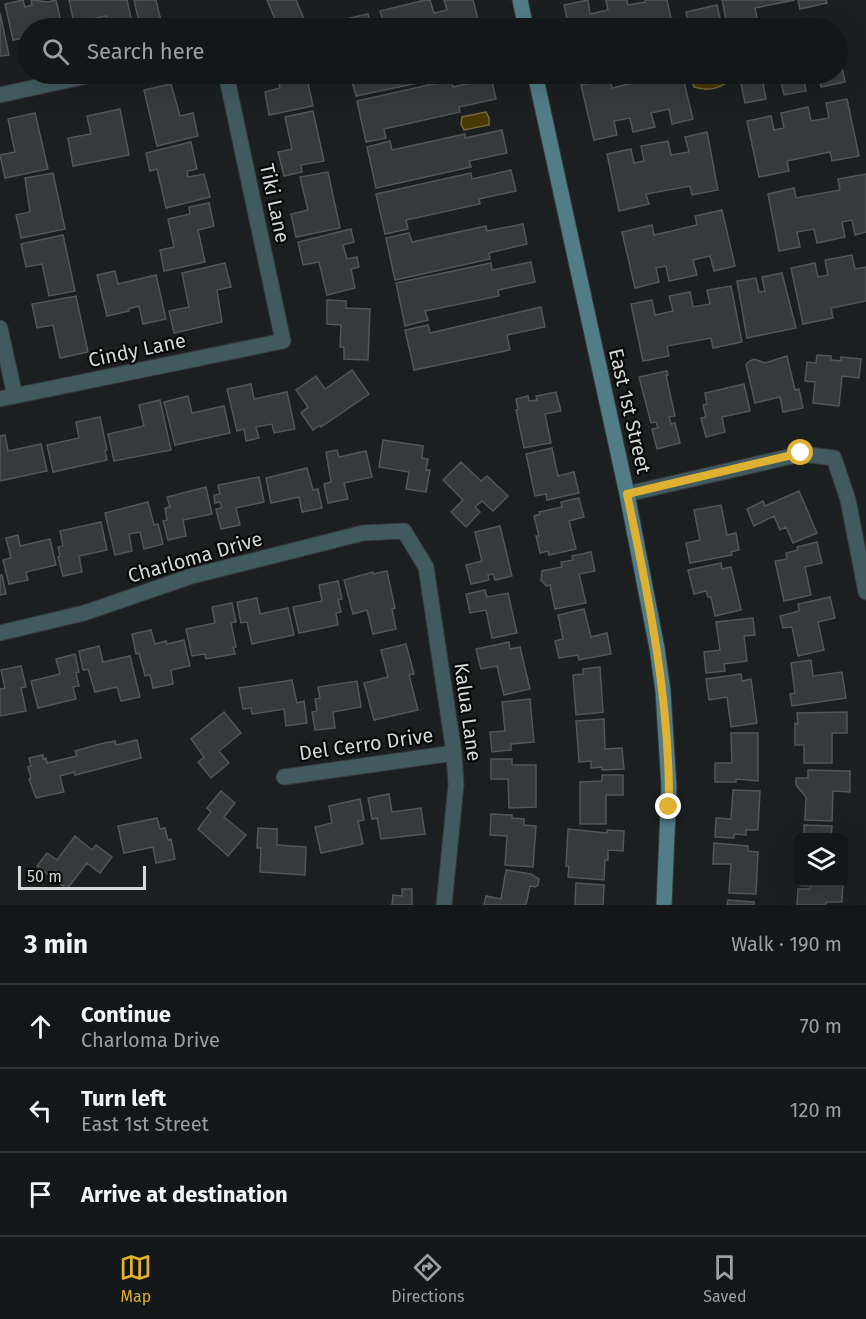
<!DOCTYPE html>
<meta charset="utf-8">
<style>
body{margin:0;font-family:"Fira Sans",sans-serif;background:#212425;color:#f1f3f6}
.controls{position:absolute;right:18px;bottom:18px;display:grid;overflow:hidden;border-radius:9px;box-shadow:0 6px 24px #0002}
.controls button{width:54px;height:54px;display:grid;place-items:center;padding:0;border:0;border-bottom:2px solid #333637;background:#141718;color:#f1f3f6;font:30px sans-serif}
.scale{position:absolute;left:18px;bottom:15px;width:128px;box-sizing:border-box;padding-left:6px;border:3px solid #d6d9d9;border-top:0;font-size:16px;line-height:21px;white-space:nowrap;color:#d6d9d9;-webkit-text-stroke:4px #070909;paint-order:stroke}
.stop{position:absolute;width:18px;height:18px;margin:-14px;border:4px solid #deb133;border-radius:50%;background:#fff}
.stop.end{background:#deb133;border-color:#fff;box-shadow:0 2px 6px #0008}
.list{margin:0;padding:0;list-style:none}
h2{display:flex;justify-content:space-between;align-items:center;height:78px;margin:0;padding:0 24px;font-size:26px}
h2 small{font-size:20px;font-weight:400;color:#9d9fa2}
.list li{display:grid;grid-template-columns:39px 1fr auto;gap:18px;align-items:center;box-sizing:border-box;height:84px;padding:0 24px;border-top:2px solid #333637}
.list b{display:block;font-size:22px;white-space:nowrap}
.list p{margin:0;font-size:20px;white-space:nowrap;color:#9d9fa2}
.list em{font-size:20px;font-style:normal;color:#9d9fa2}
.icon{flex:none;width:33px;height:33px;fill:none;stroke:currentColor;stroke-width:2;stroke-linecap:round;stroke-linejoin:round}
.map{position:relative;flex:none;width:866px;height:905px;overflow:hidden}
.search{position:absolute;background:#141718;box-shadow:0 6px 24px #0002;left:18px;right:18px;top:18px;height:66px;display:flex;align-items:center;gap:15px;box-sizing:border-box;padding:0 21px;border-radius:33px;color:#9d9fa2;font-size:22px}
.sheet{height:330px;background:#141718}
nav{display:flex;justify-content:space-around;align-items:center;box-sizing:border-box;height:84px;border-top:2px solid #333637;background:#141718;font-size:16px;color:#9d9fa2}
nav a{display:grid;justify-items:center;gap:3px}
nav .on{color:#deb133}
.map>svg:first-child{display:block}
.water{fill:#4a3801;stroke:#746842;stroke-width:1.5}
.building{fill:#363a3b;stroke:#525657;stroke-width:1.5}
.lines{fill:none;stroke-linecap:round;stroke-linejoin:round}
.minor-casing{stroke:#35393a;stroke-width:17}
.secondary-casing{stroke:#35393a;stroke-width:17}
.minor{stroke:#415a60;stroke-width:15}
.secondary{stroke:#527c86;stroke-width:15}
.route{stroke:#deb133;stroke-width:8}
.labels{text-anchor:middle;stroke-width:4.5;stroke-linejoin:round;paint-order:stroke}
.street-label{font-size:20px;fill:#d6d9d9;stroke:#070909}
</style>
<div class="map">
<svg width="866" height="905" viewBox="0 0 866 905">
<rect width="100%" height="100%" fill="#1b1f20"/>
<!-- water -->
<path class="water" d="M691 74H732L733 78C721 88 710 92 694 87Z
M486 112 489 118V125L464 130 461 124 462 117Z"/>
<!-- building -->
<path class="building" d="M23 0 25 7 32 5 31 1 33 0 48 2 56 0 61 22 68 21 70 28H28V37L13 40 5 4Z
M69 0H127L133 27 109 28 106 16 74 23Z
M134 0H156L161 21 140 26Z
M267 0H296L308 28H262L260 26 275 19Z
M425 0H430L434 13 447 10 444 0H473L478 19 438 28H343L341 20 368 14 372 27 384 24 380 11Z
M588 0 590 14 608 10 606 0H627L628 5 645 2V0H667L673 28H569L564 5Z
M722 0H795L755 8 757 18 727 24Z
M798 0H826L827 3 800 9Z
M717 5 722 28H701V26L689 28 686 12Z
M0 13 9 55 0 56Z
M838 47 845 82 821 87 818 74H838Z
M277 74H306L313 106 269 115 265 92 280 88Z
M350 74H450L451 76 356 96Z
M654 74H682L693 119 672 124 669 109 651 113 655 127 633 132 630 118 614 121 617 135 594 140 581 85 610 78 612 88 655 78Z
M739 74H817L803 76 806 91 784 95 781 81 763 84 766 99 745 103Z
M491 78 496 99 459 107 460 112 384 129 386 138 366 142 357 101 451 80 453 87Z
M171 84 180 116 193 113 198 136 157 146 144 90Z
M847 99 859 156 832 161 830 152 787 161 789 171 759 177 747 121 771 116 774 130 784 128 781 113 808 107 811 121 829 118 826 103Z
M120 109 129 155 73 166 68 138 91 134 87 116Z
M313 111 324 161 301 165 302 172 284 176 278 152 292 149 285 117Z
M35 113 48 169 5 178 0 155 15 152 8 119Z
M502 130 507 153 469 161 471 167 376 188 367 147 390 141 392 150 465 134V138Z
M707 132 718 190 692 195 690 186 646 194 649 204 619 211 607 154 631 149 634 163 644 161 641 146 668 141 671 155 689 152 685 137Z
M191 142 197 169 187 171 188 177 204 174 210 197 166 208 157 169 150 171 146 153Z
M511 170 516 191 479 199 480 204 406 220 408 229 385 234 376 194 471 173 472 179Z
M328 172 340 228 296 237 291 214 308 210 300 177Z
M53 173 65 229 21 238 16 215 30 212 25 178Z
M866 174V232L855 235 852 220 842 222 845 237 817 243 814 229 797 232 800 247 779 251 768 194 794 188 796 198 840 190 838 179Z
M209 203 214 226 198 230 205 262 164 271 160 250 174 247 168 219 190 214 189 207Z
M722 210 735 266 714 271 710 256 693 260 697 275 669 281 666 266 656 268 659 282 635 288 622 232 652 225 654 235 697 225 695 216Z
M523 224 527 244 489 253 490 259 395 280 386 238 409 233 412 242 486 226 487 231Z
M351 229 354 242 343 245 347 259 357 257 359 267 351 269 355 288 327 295 319 262 303 265 298 242Z
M63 235 75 291 49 296 42 264 26 267 21 244Z
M852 255 855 269 866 267V301L831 308 833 318 803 324 791 268 815 263 818 277 828 275 825 260Z
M531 262 535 282 498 290 499 296 425 311 428 320 405 326 396 283 491 263 492 270Z
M225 263 231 287 217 290 222 322 174 333 169 311 189 307 182 273Z
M115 271 118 284 156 275 166 319 143 324 139 306 128 309 129 311 107 316 97 275Z
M782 273 796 328 747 338 737 281 756 278 759 292 765 291 762 277Z
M731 286 742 342 713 348 711 338 667 346 669 356 643 361 631 304 652 300 655 315 673 311 669 296 690 292 693 307 710 304 707 290Z
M76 296 88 352 60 358 53 325 37 328 32 304Z
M327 300 346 301V308L370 309 368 360 344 359V347H340L341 325 327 324Z
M541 307 545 327 507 335 510 350 414 370 405 330 428 325 430 333Z
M817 355 831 356V360L841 361V357L861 359 859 378 842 376 839 406 813 403 815 382 805 381 807 362 816 363Z
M787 356 795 390 799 389 803 408 783 412 780 397 755 403 746 365 748 362 754 359 765 363Z
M352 370 369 394 321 427 320 425 313 430 301 413 308 407 296 390 316 376 325 389Z
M667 371 668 375H666L675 416 669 417 671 424 675 423 680 443 657 449 652 429 658 428 656 422 651 423 639 377Z
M251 384 254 399 287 392 295 429 274 433 272 424 256 427 259 438 246 441 244 429 237 431 227 389Z
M744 384 750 411 722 417 725 432 706 437 701 418 706 417 703 405 707 404 705 393Z
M556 392 561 411 545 414 551 443 524 448 516 410 518 409 516 399 528 396 529 401 537 400 536 396Z
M188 396 192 413 224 406 230 433 175 445 164 402Z
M160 400 171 450 114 461 108 434 144 426 139 405Z
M100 417 107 450 105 451 107 460 53 472 47 445 79 438 76 422Z
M5 435 8 451 41 444 47 471 0 481V436Z
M383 440 423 446 422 458 428 459 426 470H430L426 492 406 489 409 472 379 467Z
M552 448 558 476 574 472 579 493 547 500 546 494 535 496 526 454Z
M337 450 339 457 366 451 372 477 344 483 348 499 328 503 324 484 331 482 326 452Z
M461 462 481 481 487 476 508 496 493 511 482 501 475 507 480 512 466 527 451 512 463 500 443 480Z
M307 468 313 490 318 489 322 508 302 512 299 497 271 503 266 478Z
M259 477 264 502 236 508 240 525 221 529 216 509 222 508 220 502 215 503 214 495 220 494 218 485Z
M206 487 212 514 183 520 186 536 168 540 163 521 167 520 165 508 170 507 167 497Z
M799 491 817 533 793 543 786 527 780 530 774 516 754 526 747 509 763 501 765 506Z
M579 498 584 517 569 521 576 549 549 555 548 551 540 553 536 536H539L534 516 540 514 539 512 562 507 561 502Z
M148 502 154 525 158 524 163 544 144 549 140 532 129 534 132 551 115 555 105 513Z
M721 505 727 535 736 533 739 550 731 552 732 555 690 563 686 543 700 540 694 510Z
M101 522 107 550 79 556 82 572 63 576 58 557 60 556 58 547 63 546 60 531Z
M500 526 512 576 495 580 493 574 488 575 489 580 471 584 466 565 482 561 475 532Z
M18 535 20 546 50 539 56 565 26 572 28 580 9 584 3 560 11 558 6 538Z
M817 542 822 563 805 567 811 595 784 601 775 561 787 559 786 553 798 550 797 547Z
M591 552 595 571 579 574 586 603 555 609 550 585 546 586 541 580 542 571 562 567 561 562 573 560 572 556Z
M721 563 722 569 731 567 741 610 715 616 711 597H708L706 591 694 594 688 570Z
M387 571 395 608 392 609 396 629 373 634 367 610 353 614 344 580 373 572V574Z
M0 575H2L6 594 0 595Z
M338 581 342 599 338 600 341 612 336 613 338 625 299 633 293 607 322 601 319 585Z
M485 590 487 597 508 593 517 633 492 638 486 610 470 613 466 594Z
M830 597 835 618 818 622 824 650 798 656 792 627 783 628 780 616 799 611 798 604Z
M257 598 260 614 288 608 294 635 252 644 247 622 241 623 237 602Z
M232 603 236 622 231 623 236 647H233L235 654 206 659 205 654 192 656 186 629 215 623 212 607Z
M584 609 591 637 607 633 611 654 579 660 578 655 559 658 555 641 563 639 558 615Z
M753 618 755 635 744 636 747 661 724 664 725 671 706 673 704 652 720 650 716 622Z
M151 630 155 644 166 641 167 644 184 640 190 666 171 670 173 684 153 688 150 675 145 676 139 653 136 654 132 634Z
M509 642 510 649 520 647 530 689 504 695 497 666 481 669 476 649Z
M406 644 414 674 409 675 418 710 374 720 364 683 388 677 381 650Z
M99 646 103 662 130 656 140 697 121 701 117 687 95 692 88 669 83 670 79 651Z
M75 654 79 672 76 673 79 686 73 687 76 699 38 708 31 681 60 674 56 659Z
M811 660 813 676 842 672 846 698 792 706 790 694 795 693 791 663Z
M21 666 26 687 21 688 26 711 0 716V689L5 688 1 670Z
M600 667 603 712 576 715 573 675 583 674V669Z
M741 674 742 681 751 679 757 723 731 727 727 697 709 700 706 679Z
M292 680 297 703 304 701 307 723 286 726 284 709 252 714 251 708 243 709 239 688Z
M357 681 361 707 333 712 335 728 315 730 312 712 317 711 315 699 320 698 318 687Z
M530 699 534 742 511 744V750L492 752 490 732 505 731 502 702Z
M224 712 241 733 219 751 229 763 211 778 198 762 204 757 191 739Z
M847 712V733H832V763H804V745H795V723L798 724 797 713Z
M604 719 605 749 622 748 624 769 602 770V767L591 768V761L579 762 576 721Z
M731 733H758V781L736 779V782H715V763H732Z
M137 740 141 758 75 775 74 772 60 776 64 792 36 798 29 779 31 778 28 767 31 766 29 758 43 755V759L46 758 47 763 77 756 75 751 100 744 115 741 116 745Z
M491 759H512V765H536V807L509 808 508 779H491Z
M808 770 850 771V792L833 791 832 821 805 820 806 797 796 785V778H808Z
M602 775H623V795H606V824H580V782L602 781Z
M733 790 760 791 758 830H746V835L734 834V838L715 837 716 818 731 819Z
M221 791 235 803 224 817 246 835 228 856 198 829 211 812 207 808Z
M389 794 392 812 421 808 425 834 381 839 377 818 372 819 368 798Z
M360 799 364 820 358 821 363 844 321 853 315 827 332 823 329 806Z
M491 814 512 815V818L524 819V825L536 826 533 867 505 865 507 836 490 835Z
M157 818 160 829 165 828 168 840 171 839 175 859 156 863 153 847 124 853 118 826Z
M804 825 832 826 831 838H804Z
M258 828 277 829V845L306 847 305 875 260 872 261 848H257Z
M568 829 607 833V830L624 831 623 851 608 850V860H605L604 880 568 877 569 866H566Z
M75 836 92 850 96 845 112 857 100 873 87 863 67 889 37 866 47 853 57 860Z
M714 843 748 846V851L758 852 756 894 729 893 731 864H713Z
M506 870 531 874 539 879 538 885 535 887 530 886 526 905H484L486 896 501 899Z
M826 882H843L842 902H827L825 905H797L798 889H810V884H826Z
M576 883 604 885 603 905H575Z
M402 889H412V905H392L393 895 402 896Z
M728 900 754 902V905H727Z"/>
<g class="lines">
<defs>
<path id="minor" d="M0 95 96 74
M0 328 15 396
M0 399 283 341 226 74
M627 494 801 454 834 458 848 500 866 592
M0 633 84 613 192 576 363 533 404 531 426 567 454 753 456 785 444 905
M284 777 454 753"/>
<path id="secondary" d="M520 0 526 28
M535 74 627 494 657 648 663 691 669 787 664 905"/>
</defs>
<!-- minor casing -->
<use href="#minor" class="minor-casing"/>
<!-- secondary casing -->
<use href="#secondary" class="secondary-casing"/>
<!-- minor -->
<use href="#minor" class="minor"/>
<!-- secondary -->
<use href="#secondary" class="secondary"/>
</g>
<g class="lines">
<!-- route -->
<path class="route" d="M669 807C670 701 649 598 627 494L801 453"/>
</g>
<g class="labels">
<!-- street labels -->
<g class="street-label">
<text transform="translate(275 203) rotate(78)" y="7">Tiki Lane</text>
<text transform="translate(137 350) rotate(-12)" y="7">Cindy Lane</text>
<text transform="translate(630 411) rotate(77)" y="7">East 1st Street</text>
<text transform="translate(195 557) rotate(-16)" y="7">Charloma Drive</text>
<text transform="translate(468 712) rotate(82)" y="7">Kalua Lane</text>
<text transform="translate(366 744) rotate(-8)" y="7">Del Cerro Drive</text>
</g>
</g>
</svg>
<div class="controls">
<button><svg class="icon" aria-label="layers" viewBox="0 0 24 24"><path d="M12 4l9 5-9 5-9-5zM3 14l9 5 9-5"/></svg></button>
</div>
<div class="scale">50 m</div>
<div class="stop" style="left:801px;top:453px"></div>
<div class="stop end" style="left:669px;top:807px"></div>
<div class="search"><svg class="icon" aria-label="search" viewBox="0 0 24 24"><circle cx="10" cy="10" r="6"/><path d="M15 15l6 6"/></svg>Search here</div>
</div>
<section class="sheet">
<h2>3 min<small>Walk · 190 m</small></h2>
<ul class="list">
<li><svg class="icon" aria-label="ahead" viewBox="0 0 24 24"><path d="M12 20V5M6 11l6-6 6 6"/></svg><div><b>Continue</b><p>Charloma Drive</p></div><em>70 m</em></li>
<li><svg class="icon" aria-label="left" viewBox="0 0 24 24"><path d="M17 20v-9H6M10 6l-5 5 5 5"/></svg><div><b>Turn left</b><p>East 1st Street</p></div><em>120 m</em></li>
<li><svg class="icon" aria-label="arrive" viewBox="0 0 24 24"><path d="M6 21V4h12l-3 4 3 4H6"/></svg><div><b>Arrive at destination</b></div></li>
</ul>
</section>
<nav>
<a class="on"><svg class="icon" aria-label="map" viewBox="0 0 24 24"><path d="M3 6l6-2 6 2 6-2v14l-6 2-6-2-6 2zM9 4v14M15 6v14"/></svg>Map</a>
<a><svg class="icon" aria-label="directions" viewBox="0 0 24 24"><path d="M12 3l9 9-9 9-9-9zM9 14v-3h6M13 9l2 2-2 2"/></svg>Directions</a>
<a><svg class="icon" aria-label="saved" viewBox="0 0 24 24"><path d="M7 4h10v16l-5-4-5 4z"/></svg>Saved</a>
</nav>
